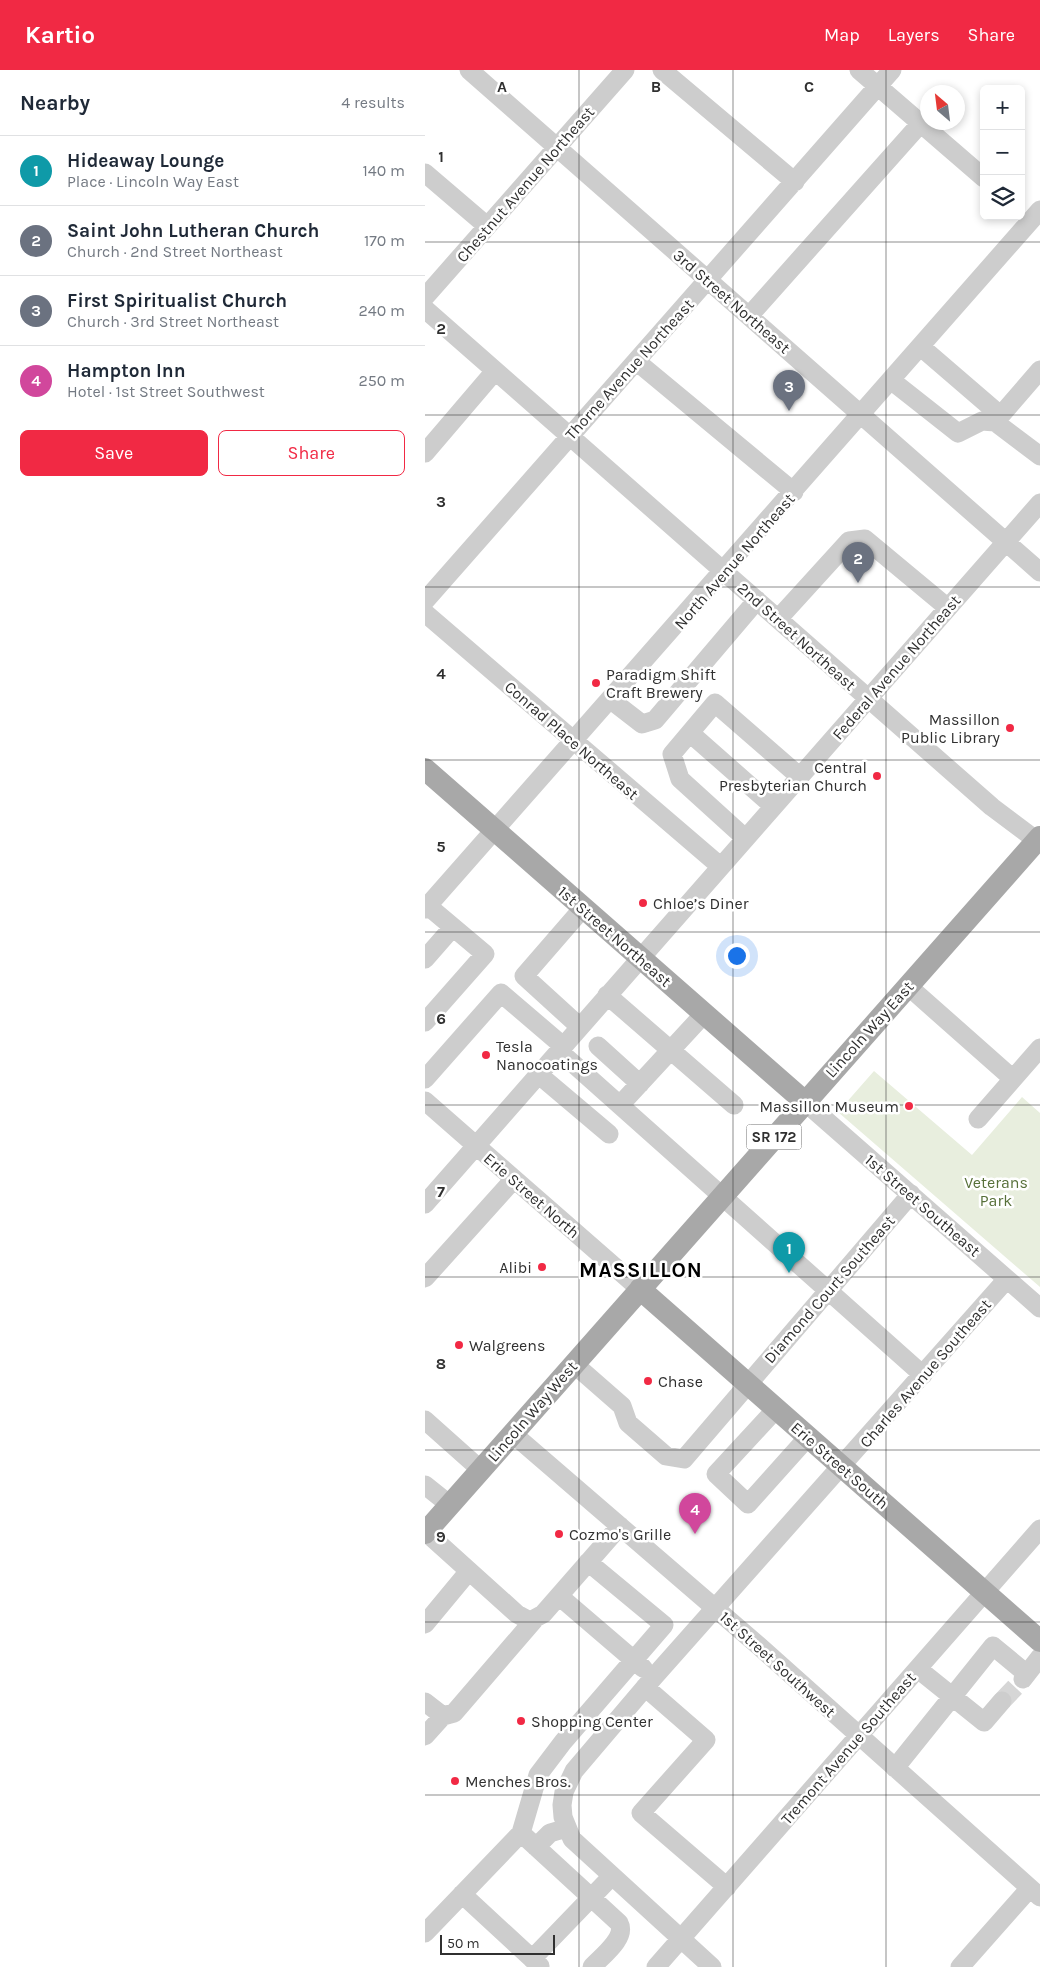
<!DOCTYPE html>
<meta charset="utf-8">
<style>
body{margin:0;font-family:Karla,sans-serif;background:#f6f6f7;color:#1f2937}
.controls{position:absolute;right:15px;top:15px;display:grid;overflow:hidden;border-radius:8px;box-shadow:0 2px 8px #0003}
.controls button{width:45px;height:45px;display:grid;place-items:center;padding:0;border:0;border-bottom:1px solid #e0e1e3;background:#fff;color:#1f2937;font:25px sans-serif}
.compass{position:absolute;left:495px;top:15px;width:45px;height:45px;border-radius:50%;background:#fff;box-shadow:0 2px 8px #0003;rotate:332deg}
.scale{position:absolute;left:15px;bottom:12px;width:115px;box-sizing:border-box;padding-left:5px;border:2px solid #303030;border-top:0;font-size:14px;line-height:18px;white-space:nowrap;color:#303030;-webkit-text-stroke:4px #fff;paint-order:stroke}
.you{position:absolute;left:311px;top:885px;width:18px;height:18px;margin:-12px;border:4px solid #fff;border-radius:50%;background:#1a73e8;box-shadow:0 0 0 8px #1a73e833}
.badge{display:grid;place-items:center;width:32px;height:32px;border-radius:50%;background:#f12944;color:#fff;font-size:16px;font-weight:700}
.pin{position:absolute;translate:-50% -41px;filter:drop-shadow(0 1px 2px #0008)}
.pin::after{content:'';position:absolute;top:26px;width:18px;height:15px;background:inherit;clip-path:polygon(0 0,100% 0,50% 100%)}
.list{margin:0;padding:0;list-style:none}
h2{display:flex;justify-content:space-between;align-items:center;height:65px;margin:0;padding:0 20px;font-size:21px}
h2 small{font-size:16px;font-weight:400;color:#747a83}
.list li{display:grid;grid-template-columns:32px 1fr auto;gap:15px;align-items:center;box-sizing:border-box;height:70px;padding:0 20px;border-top:1px solid #e0e1e3}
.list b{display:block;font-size:19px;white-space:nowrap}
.list p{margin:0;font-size:16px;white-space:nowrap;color:#747a83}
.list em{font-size:16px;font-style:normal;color:#747a83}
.actions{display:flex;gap:10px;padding:15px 20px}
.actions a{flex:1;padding:11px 0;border:1px solid #f12944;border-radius:8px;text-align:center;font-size:18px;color:#f12944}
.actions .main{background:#f12944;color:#fff}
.icon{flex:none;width:28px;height:28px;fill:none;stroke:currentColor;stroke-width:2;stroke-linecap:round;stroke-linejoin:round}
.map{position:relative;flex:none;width:615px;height:1897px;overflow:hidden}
header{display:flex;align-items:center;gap:30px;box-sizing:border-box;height:70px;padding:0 25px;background:#f12944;color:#fff}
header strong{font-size:24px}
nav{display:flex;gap:28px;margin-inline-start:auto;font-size:18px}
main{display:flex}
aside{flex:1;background:#fff}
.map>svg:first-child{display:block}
.green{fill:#e8eede}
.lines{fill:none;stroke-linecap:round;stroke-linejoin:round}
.minor-tunnel{stroke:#d6d6d6;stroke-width:19;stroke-dasharray:19 9;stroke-linecap:butt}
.minor{stroke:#cdcdcd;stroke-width:19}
.major{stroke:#a8a8a8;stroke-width:22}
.grid{fill:none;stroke:#303030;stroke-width:1;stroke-opacity:0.55}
.poi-dot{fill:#f12944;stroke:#fff;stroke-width:2}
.labels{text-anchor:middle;stroke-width:5;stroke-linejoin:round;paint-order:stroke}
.shield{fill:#fff;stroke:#6e6e6e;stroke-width:1}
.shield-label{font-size:15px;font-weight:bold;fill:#303030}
.street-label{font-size:16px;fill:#303030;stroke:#fff}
.poi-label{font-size:16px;fill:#303030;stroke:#fff;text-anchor:start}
.park-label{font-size:16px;fill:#57703a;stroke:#fff}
.district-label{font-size:21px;font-weight:bold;letter-spacing:1px;fill:#000;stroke:#fff}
.grid-label{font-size:16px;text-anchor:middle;font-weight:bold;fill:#303030;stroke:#fff;stroke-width:5;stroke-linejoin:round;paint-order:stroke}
</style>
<header>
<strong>Kartio</strong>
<nav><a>Map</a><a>Layers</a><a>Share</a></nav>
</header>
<main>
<aside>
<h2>Nearby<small>4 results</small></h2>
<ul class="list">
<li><span class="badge" style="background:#0f9aa8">1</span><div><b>Hideaway Lounge</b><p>Place · Lincoln Way East</p></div><em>140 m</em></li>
<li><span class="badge" style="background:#6b7280">2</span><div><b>Saint John Lutheran Church</b><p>Church · 2nd Street Northeast</p></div><em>170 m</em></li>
<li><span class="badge" style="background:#6b7280">3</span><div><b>First Spiritualist Church</b><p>Church · 3rd Street Northeast</p></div><em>240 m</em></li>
<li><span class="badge" style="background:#d1479c">4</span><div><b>Hampton Inn</b><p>Hotel · 1st Street Southwest</p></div><em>250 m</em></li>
</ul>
<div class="actions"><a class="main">Save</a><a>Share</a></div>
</aside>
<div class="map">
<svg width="615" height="1897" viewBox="0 0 615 1897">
<rect width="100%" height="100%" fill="#fff"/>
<!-- green -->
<path class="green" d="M449 1001 547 1085 597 1027 615 1043V1217L413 1042Z"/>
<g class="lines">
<!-- minor-tunnel -->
<path class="minor-tunnel" d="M577 1631 598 1609"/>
<!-- minor -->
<path class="minor" d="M44 0 615 502
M237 0 370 112
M434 0 559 108
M0 103 62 156
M0 227 200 0
M0 239 567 737 615 773
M324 246 496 53
M496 277 575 345
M211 291 369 422
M615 300 570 352 615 386
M467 311 533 363 557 351 570 352
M0 383 70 301
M0 531 467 0
M0 543 295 796
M353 549 424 471 440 469 523 538
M186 630 217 654 230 650 332 530
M265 663 348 736
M320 768 255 709 247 684 290 633 374 706
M0 839 615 140
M0 889 28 857
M483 916 588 1009
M182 925 309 1035
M0 952 60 884 3 836
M155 957 99 906 158 838
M173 976 215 1014
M134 981 498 1305
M113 1004 184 1064
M0 1009 76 923 138 976
M0 1031 215 1219
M380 1032 615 1238
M195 1035 279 944
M553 1049 615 978
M0 1134 615 433
M0 1208 89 1109
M149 1294 197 1336 203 1353 241 1386 259 1389 486 1124
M351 1339 291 1404 323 1434 383 1367
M0 1350 56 1400
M88 1364 334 1576 615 1827
M0 1415 25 1435
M1 1462 92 1544 105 1551 118 1544 195 1456
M134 1526 218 1598
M0 1554 44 1501
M493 1599 559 1652 577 1631
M598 1609 615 1587
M220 1617 281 1670 216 1743 302 1817
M0 1632 18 1646 29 1643 109 1550
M0 1666 18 1646
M470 1698 568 1576 602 1604
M96 1763 113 1705 138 1672 239 1555 163 1492
M111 1777 125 1763 142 1758
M37 1824 115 1896
M0 1863 96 1763 194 1853C202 1868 177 1886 167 1897
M107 1889 186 1807
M231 1897 615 1459
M287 1897 147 1769 138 1747 137 1735 139 1722 149 1701 228 1608 582 1209
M535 1897 605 1818"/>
<!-- major -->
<path class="major" d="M0 699 380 1032
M215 1219 615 1571
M0 1463 615 767"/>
</g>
<!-- grid -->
<path class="grid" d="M154 0V1897M308 0V1897M461 0V1897M0 172H615M0 345H615M0 517H615M0 690H615M0 862H615M0 1035H615M0 1207H615M0 1380H615M0 1552H615M0 1725H615"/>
<!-- markers -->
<g class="poi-dot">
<circle cx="171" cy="613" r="5"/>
<circle cx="585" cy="658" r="5"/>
<circle cx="452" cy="706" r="5"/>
<circle cx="218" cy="833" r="5"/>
<circle cx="61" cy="985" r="5"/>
<circle cx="484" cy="1036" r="5"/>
<circle cx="117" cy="1197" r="5"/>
<circle cx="34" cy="1275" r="5"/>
<circle cx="223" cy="1311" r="5"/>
<circle cx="134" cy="1464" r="5"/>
<circle cx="96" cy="1651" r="5"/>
<circle cx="30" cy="1711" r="5"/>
</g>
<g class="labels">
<!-- shield labels -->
<rect class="shield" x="321.5" y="1054.5" width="55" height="25" rx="4"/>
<g class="shield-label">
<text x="349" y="1072">SR 172</text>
</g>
<!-- street labels -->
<g class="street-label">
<text transform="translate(100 114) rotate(-49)" y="6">Chestnut Avenue Northeast</text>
<text transform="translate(307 231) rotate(41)" y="6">3rd Street Northeast</text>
<text transform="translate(204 299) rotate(-48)" y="6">Thorne Avenue Northeast</text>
<text transform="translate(309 491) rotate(-49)" y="6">North Avenue Northeast</text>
<text transform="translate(372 566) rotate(42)" y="6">2nd Street Northeast</text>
<text transform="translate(471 597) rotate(-49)" y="6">Federal Avenue Northeast</text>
<text transform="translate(147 670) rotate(41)" y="6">Conrad Place Northeast</text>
<text transform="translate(190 866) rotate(41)" y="6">1st Street Northeast</text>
<text transform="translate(444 959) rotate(-48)" y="6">Lincoln Way East</text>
<text transform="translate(107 1125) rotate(41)" y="6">Erie Street North</text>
<text transform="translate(498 1135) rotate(41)" y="6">1st Street Southeast</text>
<text transform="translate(404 1219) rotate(-49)" y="6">Diamond Court Southeast</text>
<text transform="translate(500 1303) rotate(-49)" y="6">Charles Avenue Southeast</text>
<text transform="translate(107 1341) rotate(-49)" y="6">Lincoln Way West</text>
<text transform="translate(415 1395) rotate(41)" y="6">Erie Street South</text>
<text transform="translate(353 1594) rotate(42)" y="6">1st Street Southwest</text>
<text transform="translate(423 1678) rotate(-49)" y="6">Tremont Avenue Southeast</text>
</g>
<!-- poi labels -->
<g class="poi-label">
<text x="181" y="610">Paradigm Shift<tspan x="181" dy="18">Craft Brewery</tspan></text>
<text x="575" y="655" text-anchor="end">Massillon<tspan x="575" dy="18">Public Library</tspan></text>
<text x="442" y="703" text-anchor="end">Central<tspan x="442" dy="18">Presbyterian Church</tspan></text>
<text x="228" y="839">Chloe’s Diner</text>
<text x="71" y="982">Tesla<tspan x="71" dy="18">Nanocoatings</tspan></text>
<text x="474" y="1042" text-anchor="end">Massillon Museum</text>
<text x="107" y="1203" text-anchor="end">Alibi</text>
<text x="44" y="1281">Walgreens</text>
<text x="233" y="1317">Chase</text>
<text x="144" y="1470">Cozmo's Grille</text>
<text x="106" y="1657">Shopping Center</text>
<text x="40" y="1717">Menches Bros.</text>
</g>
<!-- park labels -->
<g class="park-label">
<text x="571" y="1118">Veterans<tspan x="571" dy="18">Park</tspan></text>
</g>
<!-- district labels -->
<g class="district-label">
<text x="216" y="1207">MASSILLON</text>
</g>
</g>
<g class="grid-label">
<text x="77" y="22">A</text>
<text x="231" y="22">B</text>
<text x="384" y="22">C</text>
<text x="16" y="92">1</text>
<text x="16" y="264">2</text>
<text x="16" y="437">3</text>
<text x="16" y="609">4</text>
<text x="16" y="782">5</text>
<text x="16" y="954">6</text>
<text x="16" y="1127">7</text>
<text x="16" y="1299">8</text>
<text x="16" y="1472">9</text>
</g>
</svg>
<div class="controls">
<button>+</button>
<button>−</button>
<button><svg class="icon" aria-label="layers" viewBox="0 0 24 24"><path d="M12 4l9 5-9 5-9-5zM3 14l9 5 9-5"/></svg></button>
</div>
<svg class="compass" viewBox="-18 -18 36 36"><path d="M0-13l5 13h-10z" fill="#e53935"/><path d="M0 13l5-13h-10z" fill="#747a83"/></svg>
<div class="scale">50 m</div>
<div class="you"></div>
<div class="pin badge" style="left:364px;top:1203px;background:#0f9aa8">1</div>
<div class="pin badge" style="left:433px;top:513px;background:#6b7280">2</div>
<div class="pin badge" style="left:364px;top:341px;background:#6b7280">3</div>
<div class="pin badge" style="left:270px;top:1464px;background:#d1479c">4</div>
</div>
</main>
